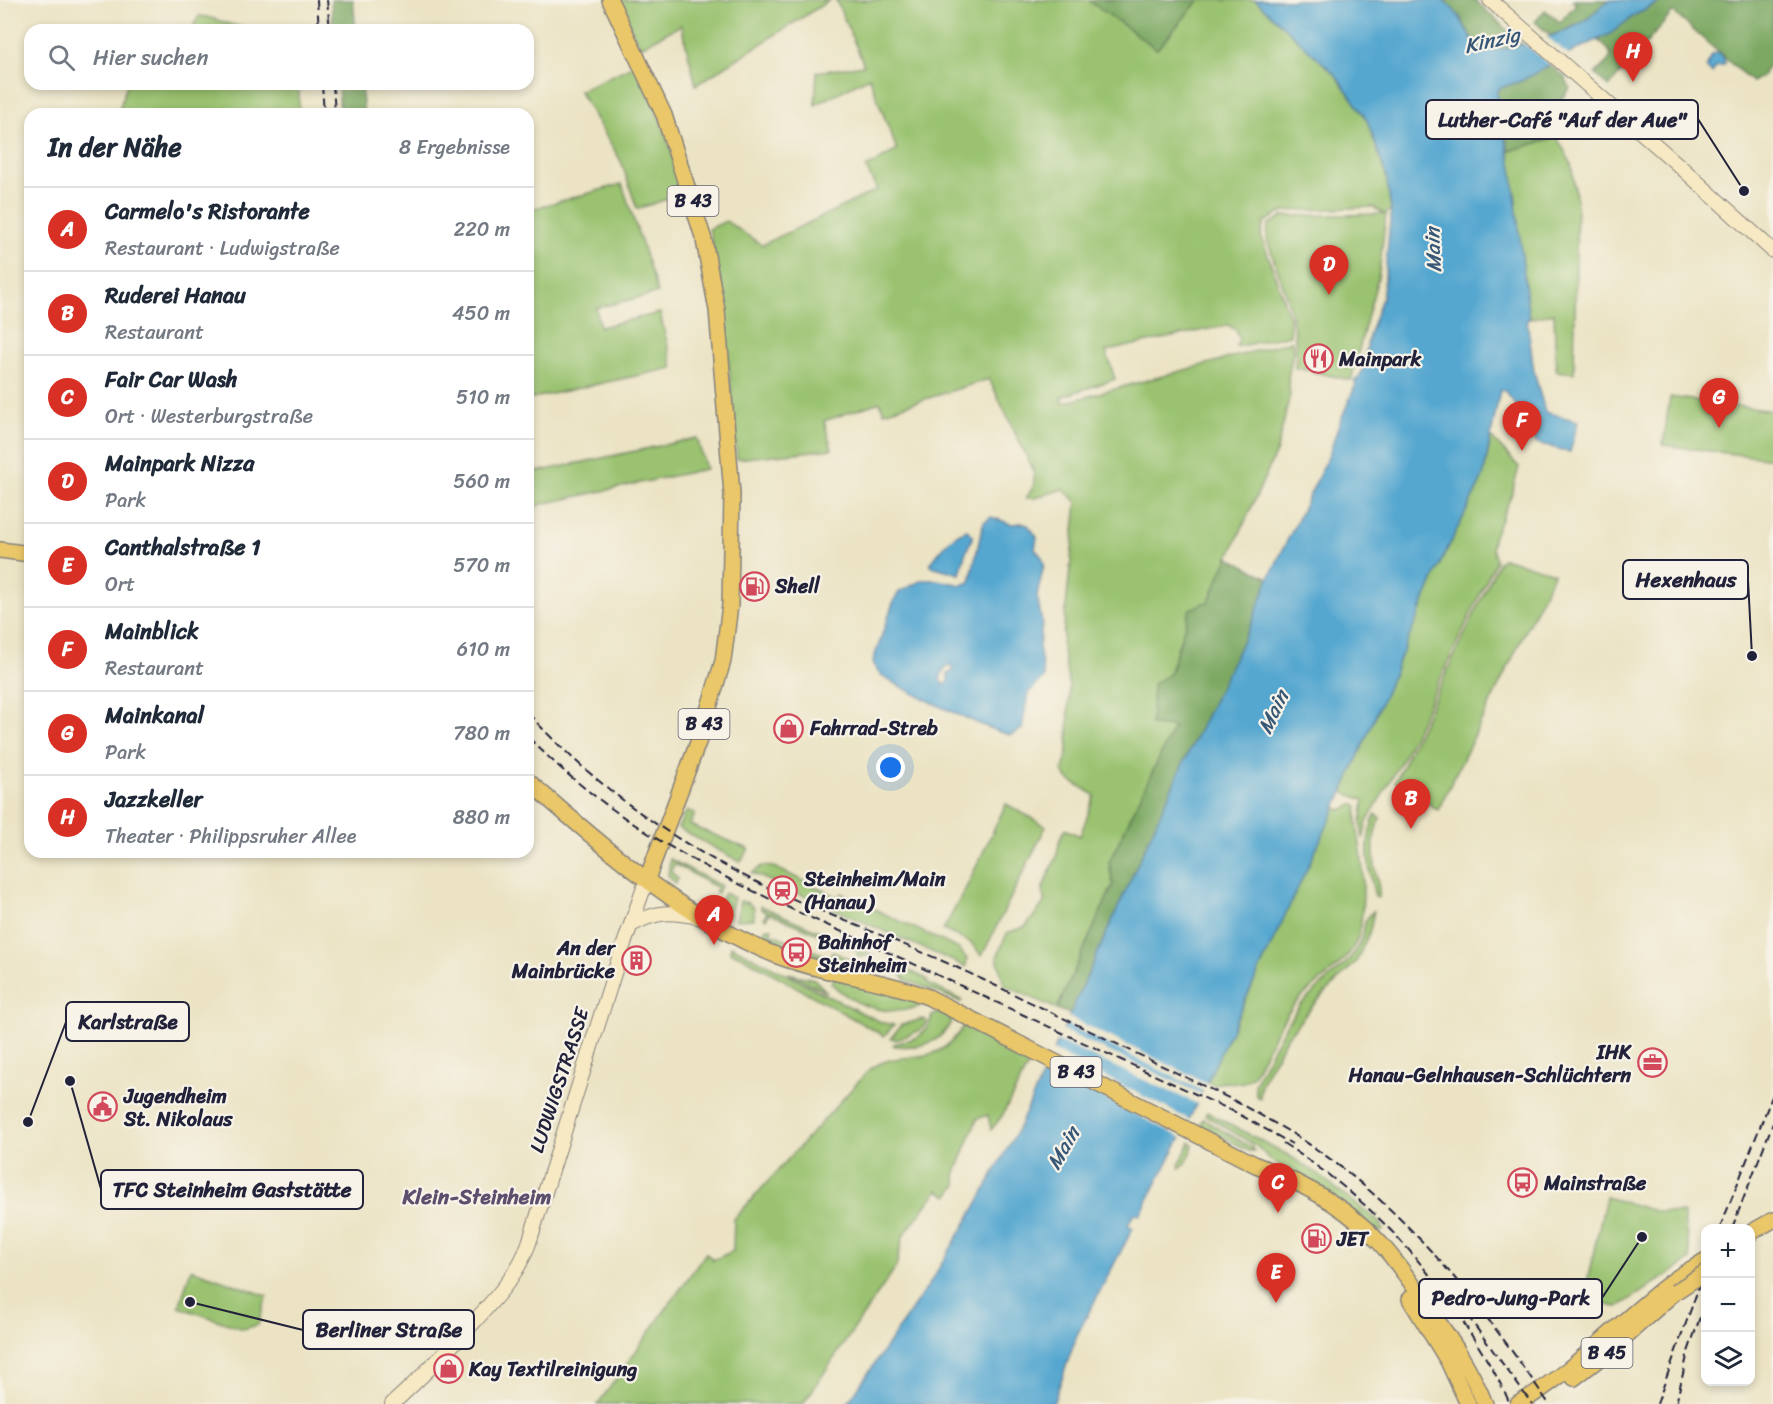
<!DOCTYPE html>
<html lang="de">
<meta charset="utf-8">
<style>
body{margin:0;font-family:Sriracha,sans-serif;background:#f6f6f7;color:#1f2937}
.controls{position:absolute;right:18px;bottom:18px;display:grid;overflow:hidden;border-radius:12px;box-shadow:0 3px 9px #0003}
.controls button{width:54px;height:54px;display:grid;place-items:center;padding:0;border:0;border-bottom:2px solid #e0e1e3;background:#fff;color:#1f2937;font:30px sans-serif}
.you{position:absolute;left:891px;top:768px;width:21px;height:21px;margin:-15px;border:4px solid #fff;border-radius:50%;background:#1a73e8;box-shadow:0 0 0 9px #1a73e833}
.badge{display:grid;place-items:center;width:39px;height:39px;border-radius:50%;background:#d93025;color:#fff;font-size:20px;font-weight:700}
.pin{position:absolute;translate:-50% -50px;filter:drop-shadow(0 2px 3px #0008)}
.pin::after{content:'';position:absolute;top:32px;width:21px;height:18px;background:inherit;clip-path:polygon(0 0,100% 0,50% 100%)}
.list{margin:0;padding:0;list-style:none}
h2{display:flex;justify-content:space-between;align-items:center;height:78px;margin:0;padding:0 24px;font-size:26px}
h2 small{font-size:20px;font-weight:400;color:#747a83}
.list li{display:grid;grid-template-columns:39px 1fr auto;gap:18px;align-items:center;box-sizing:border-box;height:84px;padding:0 24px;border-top:2px solid #e0e1e3}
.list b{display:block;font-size:22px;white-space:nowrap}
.list p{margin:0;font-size:20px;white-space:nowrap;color:#747a83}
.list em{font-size:20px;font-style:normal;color:#747a83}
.icon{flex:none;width:33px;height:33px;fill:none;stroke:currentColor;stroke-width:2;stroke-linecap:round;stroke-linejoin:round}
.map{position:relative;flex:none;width:1773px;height:1404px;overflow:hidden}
.search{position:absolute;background:#fff;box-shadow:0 3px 9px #0003;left:24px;top:24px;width:510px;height:66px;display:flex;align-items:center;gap:15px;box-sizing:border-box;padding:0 21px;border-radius:18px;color:#747a83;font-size:22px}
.panel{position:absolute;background:#fff;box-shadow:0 3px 9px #0003;left:24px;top:108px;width:510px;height:750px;border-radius:18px}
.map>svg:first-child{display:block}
.green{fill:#9ac26f;stroke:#5e7255;stroke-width:1.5}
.forest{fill:#7ba862;stroke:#4e654e;stroke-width:1.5}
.water{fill:#56a7d0;stroke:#3c6486;stroke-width:1.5;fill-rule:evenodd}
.pier{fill:#ebe3c3}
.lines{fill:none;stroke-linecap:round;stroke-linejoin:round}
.secondary-casing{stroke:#86827f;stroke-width:16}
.primary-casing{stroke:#86827f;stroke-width:18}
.secondary{stroke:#f7e9c3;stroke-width:14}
.primary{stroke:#eac769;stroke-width:15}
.rail{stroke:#22223b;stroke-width:2;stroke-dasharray:9 4.5;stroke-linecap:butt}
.primary-bridge-casing{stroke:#86827f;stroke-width:18;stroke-linecap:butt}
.primary-bridge{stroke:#eac769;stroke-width:15}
.labels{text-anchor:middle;stroke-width:4.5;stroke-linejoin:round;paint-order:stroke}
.shield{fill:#f7f3e8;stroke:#62616f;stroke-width:1.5}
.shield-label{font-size:18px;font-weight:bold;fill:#22223b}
.poi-label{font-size:20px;font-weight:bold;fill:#22223b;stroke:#f7f3e8;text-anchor:start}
.street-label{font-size:20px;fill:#22223b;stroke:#f7f3e8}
.water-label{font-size:21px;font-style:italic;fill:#375777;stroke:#f7f3e8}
.neighbourhood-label{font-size:21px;font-weight:bold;fill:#5e4e6d;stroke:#f7f3e8}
.leader{fill:none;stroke:#22223b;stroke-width:2}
.callout-dot{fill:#22223b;stroke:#f7f3e8;stroke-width:2}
.callout{fill:#f7f3e8;stroke:#22223b;stroke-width:2}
.callout-label{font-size:21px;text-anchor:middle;font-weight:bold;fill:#22223b}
</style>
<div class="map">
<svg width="1773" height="1404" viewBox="0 0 1773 1404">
<rect width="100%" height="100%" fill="#f7f3e8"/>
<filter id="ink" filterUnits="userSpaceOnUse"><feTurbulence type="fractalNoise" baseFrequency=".0167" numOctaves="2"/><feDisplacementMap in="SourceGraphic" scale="12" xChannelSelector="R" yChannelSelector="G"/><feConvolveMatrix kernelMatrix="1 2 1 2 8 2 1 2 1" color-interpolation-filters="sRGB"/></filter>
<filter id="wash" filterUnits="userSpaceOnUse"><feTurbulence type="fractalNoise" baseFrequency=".008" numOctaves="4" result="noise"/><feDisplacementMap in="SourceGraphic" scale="24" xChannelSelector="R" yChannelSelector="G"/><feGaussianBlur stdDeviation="1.35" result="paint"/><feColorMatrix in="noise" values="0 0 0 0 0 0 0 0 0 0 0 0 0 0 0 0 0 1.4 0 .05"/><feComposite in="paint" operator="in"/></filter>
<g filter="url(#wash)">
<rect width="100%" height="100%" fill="#ebe3c3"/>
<!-- green -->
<path class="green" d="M616 0H830L696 85 681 25 640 47Z
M836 0H1088L1157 49 1199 0H1255L1336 75 1367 120 1386 175 1391 209 1386 214 1379 273 1351 380 1295 368C1300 321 1281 283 1267 239L1268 225 1283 216 1385 214 1373 207 1287 211 1278 214 1264 223 1261 235 1290 319V335L1236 347 1239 339 1236 330 1228 325 1106 351 1115 379 1061 397 1063 403 1292 341 1293 351 1288 378 1290 395 1277 450 1209 602 1190 610 1169 674 1175 727 1109 862 1113 885 1057 1009 1004 985 997 957 1007 933 1026 926 1044 903 1043 887 1056 858 1060 839 1065 829 1080 836 1095 795 1067 779 1063 771 1068 750 1069 686 1062 645 1077 502 1063 489 1035 498H1025C1033 490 1035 483 1034 472L989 379 884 412 880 402 824 421 832 449 737 459 722 289 709 229 726 221 762 245 877 190 866 168 897 150 869 77 815 105 817 72 864 65Z
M199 16C214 17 226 24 241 27 254 29 266 24 279 30H191Z
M636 64 663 126 685 193 637 209 621 161 579 91Z
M127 84H299V114H118Z
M1557 137 1571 163 1577 202 1574 373 1556 371 1554 313 1529 319 1509 151Z
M622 184 658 293 596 308 600 327 660 313 673 368 528 399V210Z
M1670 397 1773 411V459L1663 445Z
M528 428 536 472 697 438 706 469 542 504 528 510Z
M1491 437 1519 467 1511 496 1493 538 1492 548 1496 560 1404 756 1367 822 1363 839 1361 823 1364 800 1343 792 1442 560 1483 477Z
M1503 558 1554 573 1438 810 1395 782 1499 561Z
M1006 804 1046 826 982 956 971 943 943 930 966 888Z
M1355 804 1358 806C1354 831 1361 838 1362 861 1364 878 1363 917 1359 934 1350 966 1314 981 1294 1005 1277 1026 1266 1052 1253 1076 1238 1090 1227 1077 1214 1085L1207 1082 1335 808 1341 810Z
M688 811 695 814 690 825 749 849 740 862 678 828 684 814Z
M1376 814 1380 819C1371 835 1373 856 1376 873 1378 882 1380 890 1379 898L1375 897C1369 870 1362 840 1376 814Z
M670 859 721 886 717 893 715 892 717 888 675 864 671 871 678 879 675 884 668 875Z
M762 866 774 867 839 898 841 893 959 949 967 959 966 967 752 873Z
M724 893 734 898 729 917 724 912 720 902Z
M740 901 748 903 754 908V919L736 920Z
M761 906 874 955 859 957 857 955 858 951 769 913 766 919 764 918 767 912 761 909Z
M1374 910 1370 931 1356 962 1316 1002 1287 1037 1261 1084 1260 1098 1256 1096 1255 1084 1259 1074 1286 1025 1300 1005 1348 961 1355 952 1363 935 1365 921Z
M766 928H772L770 933 829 957 832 952 858 963 872 964 881 970 875 971C835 961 792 953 754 934L763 933Z
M731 946 858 1011 883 1023 894 1025 884 1036 741 956 730 952Z
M892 963 927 979 928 984 962 1000 961 1002 906 980Z
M788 973 814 979 827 992Z
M834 977 886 989 925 1004C892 1019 856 1008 831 983Z
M937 1013 944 1014 952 1019C942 1045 919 1048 893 1046L894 1044C915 1038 926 1038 932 1016Z
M923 1019 926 1020V1023L921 1030 896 1040 891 1038 901 1025Z
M964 1025 1031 1060 1002 1116 991 1130 988 1115 977 1119 955 1175 957 1185 948 1196 938 1190 903 1236 896 1267 803 1404H598L706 1253 713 1260 733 1251 734 1219 868 1071C900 1044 935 1075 964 1025Z
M1207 1112 1288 1155 1316 1173 1381 1223 1383 1231 1378 1232 1327 1191 1270 1160 1258 1147 1205 1115Z
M1203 1119 1251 1147 1254 1151H1249L1200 1125Z
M1190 1142 1193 1145C1192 1152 1187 1165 1180 1168L1179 1165Z
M1606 1197 1659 1212 1683 1213 1691 1260 1618 1307C1600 1306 1591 1294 1588 1277Z
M191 1269 267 1296 258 1325 243 1329 179 1307Z"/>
<!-- forest -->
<path class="forest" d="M331 0H353L356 30H333Z
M1088 0H1199L1157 49Z
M1443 0H1475L1523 45 1494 51 1480 48 1474 42 1460 17Z
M1572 0H1609L1583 22 1551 36 1535 22 1545 10 1560 22 1576 4Z
M1663 0H1773V61L1761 77 1752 82 1673 12 1609 87 1595 74 1609 60 1611 54 1604 44 1598 41 1635 15Z
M1550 65 1565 77 1570 88 1548 117 1557 137 1509 151 1498 106 1497 91 1500 88 1521 81Z
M338 84H361L364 114H340Z
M1228 557 1269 578 1253 620 1180 770 1070 1014 1057 1009 1113 885 1109 862 1174 727 1151 725 1153 684 1170 674 1190 609 1209 601Z"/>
<!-- water -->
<path class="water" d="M1255 0H1443C1449 5 1455 10 1459 17 1466 26 1470 41 1480 47 1495 58 1564 33 1581 23 1592 17 1599 7 1609 0H1663L1635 15 1610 34 1580 48 1521 81 1500 88 1497 91 1498 106 1512 167 1529 319 1527 320 1534 371 1545 412 1578 421 1570 452 1537 443 1516 413 1518 408 1505 391 1500 390 1483 477 1442 560 1343 792 1181 1137 1140 1215 1134 1213 1128 1225 1133 1228 1077 1335 1053 1404H847L930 1283 975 1208 1021 1123 1180 770 1253 620 1269 578 1329 455 1339 424 1356 384 1354 382 1355 379 1358 380 1363 368 1369 335 1382 298 1385 277 1391 209 1386 175 1367 120 1336 75Z
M1717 53 1724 58 1725 64 1721 66H1717L1712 73 1706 68 1712 55Z
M991 517 1011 524 1023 523 1028 525 1037 537 1035 549 1042 557 1044 565 1037 596 1042 623 1039 647 1044 678 1028 693 1022 729 1011 735C992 732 893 686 879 673 876 670 874 665 873 661L894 600 899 592 922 580H937L962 585 970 582 982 528 984 522ZM949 665 952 666 954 670 948 674V683L943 685 940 679 944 669Z
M967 530 973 536 965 554 960 574 931 566V562C944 548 948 537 967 530Z"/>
<!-- pier -->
<path class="pier" d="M1545 35 1571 57 1553 67 1522 42Z
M1066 1016 1209 1084 1205 1092 1063 1023Z
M1060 1029 1204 1095 1200 1105 1055 1040Z
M1051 1049 1192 1121 1184 1139 1043 1066Z"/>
</g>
<g filter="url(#ink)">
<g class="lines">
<defs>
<path id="secondary" d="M1490 0 1683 169 1773 251
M631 925C657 911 670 911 698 917
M392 1404C421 1378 447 1351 474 1322 496 1297 518 1275 529 1243L618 961 647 879"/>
<path id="primary" d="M610 0 664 115 704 240 717 310 732 494 730 605 723 661 700 737 647 879
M0 550 30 554
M528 781C604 847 683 919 778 956 827 975 879 978 928 997L1256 1165C1301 1182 1347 1207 1380 1243 1399 1264 1416 1289 1432 1313 1453 1343 1471 1369 1485 1404
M1750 1233 1773 1220
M1410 1299 1448 1361 1468 1404
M1574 1378 1609 1351 1675 1292
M1518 1404C1575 1371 1618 1323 1670 1283 1681 1274 1694 1268 1706 1260"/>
</defs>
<!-- secondary casing -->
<use href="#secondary" class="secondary-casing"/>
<!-- primary casing -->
<use href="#primary" class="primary-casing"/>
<!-- secondary -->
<use href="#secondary" class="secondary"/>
<!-- primary -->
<use href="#primary" class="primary"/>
<!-- rail -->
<path class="rail" d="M317 0 319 30
M327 0 330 30
M322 84 324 114
M333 84 335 114
M528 713C594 786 676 844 765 886 828 916 895 939 958 968 1050 1011 1141 1056 1233 1100 1262 1116 1292 1132 1319 1151 1412 1216 1486 1311 1549 1404
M528 737C637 848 766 897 905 960 1015 1011 1125 1062 1235 1112L1292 1144
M1283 1143C1365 1196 1420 1253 1472 1336 1486 1358 1500 1380 1510 1404
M1720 1228 1773 1094
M1732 1228 1773 1123
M1467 1315 1532 1404
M1657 1404 1706 1267
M1676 1404 1688 1352 1706 1300"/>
<defs>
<path id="primary-bridge" d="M1675 1292 1706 1272"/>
</defs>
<!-- primary-bridge casing -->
<use href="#primary-bridge" class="primary-bridge-casing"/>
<!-- primary-bridge -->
<use href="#primary-bridge" class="primary-bridge"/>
</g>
</g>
<!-- icons -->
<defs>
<symbol id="restaurant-ring" viewBox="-11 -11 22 22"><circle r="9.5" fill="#f7f3e8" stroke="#d1495b" stroke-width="1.5"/><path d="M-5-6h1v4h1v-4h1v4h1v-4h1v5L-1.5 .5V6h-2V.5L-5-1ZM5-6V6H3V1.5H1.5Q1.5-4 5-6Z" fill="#d1495b"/></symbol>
<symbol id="fuel-ring" viewBox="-11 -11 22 22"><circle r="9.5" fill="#f7f3e8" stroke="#d1495b" stroke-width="1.5"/><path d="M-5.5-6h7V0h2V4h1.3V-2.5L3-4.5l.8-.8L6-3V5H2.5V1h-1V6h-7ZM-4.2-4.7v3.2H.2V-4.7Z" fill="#d1495b"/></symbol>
<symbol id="shop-ring" viewBox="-11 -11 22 22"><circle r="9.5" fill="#f7f3e8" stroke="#d1495b" stroke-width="1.5"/><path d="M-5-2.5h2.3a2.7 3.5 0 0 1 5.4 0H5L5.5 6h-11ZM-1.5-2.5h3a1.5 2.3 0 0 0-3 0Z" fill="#d1495b"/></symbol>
<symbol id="station-ring" viewBox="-11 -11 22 22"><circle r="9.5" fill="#f7f3e8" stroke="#d1495b" stroke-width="1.5"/><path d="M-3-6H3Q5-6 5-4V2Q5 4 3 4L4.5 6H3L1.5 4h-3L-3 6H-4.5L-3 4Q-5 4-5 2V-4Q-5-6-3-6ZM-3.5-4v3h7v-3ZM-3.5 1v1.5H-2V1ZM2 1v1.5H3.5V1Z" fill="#d1495b"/></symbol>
<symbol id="bus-ring" viewBox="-11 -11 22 22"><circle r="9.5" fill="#f7f3e8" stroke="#d1495b" stroke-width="1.5"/><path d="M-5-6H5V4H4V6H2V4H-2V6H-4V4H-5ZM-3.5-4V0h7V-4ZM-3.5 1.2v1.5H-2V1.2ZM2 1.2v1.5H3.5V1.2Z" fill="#d1495b"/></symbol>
<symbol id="building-ring" viewBox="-11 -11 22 22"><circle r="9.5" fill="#f7f3e8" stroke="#d1495b" stroke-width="1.5"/><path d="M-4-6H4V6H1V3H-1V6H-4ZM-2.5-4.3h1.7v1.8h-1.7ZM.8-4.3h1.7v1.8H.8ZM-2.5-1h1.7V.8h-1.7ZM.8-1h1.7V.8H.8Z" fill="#d1495b"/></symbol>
<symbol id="office-ring" viewBox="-11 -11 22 22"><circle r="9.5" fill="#f7f3e8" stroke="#d1495b" stroke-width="1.5"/><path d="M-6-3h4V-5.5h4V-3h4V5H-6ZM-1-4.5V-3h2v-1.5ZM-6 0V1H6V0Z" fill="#d1495b"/></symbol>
<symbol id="civic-ring" viewBox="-11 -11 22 22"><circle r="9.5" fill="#f7f3e8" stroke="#d1495b" stroke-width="1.5"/><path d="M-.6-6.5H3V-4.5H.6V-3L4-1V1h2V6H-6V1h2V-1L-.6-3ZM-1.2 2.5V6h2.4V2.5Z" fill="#d1495b"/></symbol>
</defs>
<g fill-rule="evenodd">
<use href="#restaurant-ring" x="1302" y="342" width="33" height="33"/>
<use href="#fuel-ring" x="738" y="570" width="33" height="33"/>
<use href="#shop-ring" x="772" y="712" width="33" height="33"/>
<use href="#station-ring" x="766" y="874" width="33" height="33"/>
<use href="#bus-ring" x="780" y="936" width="33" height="33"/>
<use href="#building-ring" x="620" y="944" width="33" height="33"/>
<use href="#office-ring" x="1636" y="1046" width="33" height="33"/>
<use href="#civic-ring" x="86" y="1090" width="33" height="33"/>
<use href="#bus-ring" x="1506" y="1166" width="33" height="33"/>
<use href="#fuel-ring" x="1300" y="1222" width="33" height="33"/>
<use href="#shop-ring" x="432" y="1352" width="33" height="33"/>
</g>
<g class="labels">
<!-- shield labels -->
<g class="shield">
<rect x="667.5" y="186" width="51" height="30" rx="4.5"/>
<rect x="678.5" y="709" width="51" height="30" rx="4.5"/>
<rect x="1050.5" y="1057" width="51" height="30" rx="4.5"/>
<rect x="1581.5" y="1338" width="51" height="30" rx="4.5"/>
</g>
<g class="shield-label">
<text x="693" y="207">B 43</text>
<text x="704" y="730">B 43</text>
<text x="1076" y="1078">B 43</text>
<text x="1607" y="1359">B 45</text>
</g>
<!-- poi labels -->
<g class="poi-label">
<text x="1339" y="366">Mainpark</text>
<text x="775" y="593">Shell</text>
<text x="810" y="735">Fahrrad-Streb</text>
<text x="804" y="886">Steinheim/Main<tspan x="804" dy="23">(Hanau)</tspan></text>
<text x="818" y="949">Bahnhof<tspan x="818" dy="23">Steinheim</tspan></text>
<text x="615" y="955" text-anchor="end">An der<tspan x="615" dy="23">Mainbrücke</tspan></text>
<text x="1631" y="1059" text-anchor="end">IHK<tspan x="1631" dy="23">Hanau-Gelnhausen-Schlüchtern</tspan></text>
<text x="124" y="1103">Jugendheim<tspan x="124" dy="23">St. Nikolaus</tspan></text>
<text x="1544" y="1190">Mainstraße</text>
<text x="1337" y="1246">JET</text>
<text x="469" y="1376">Kay Textilreinigung</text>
</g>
<!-- street labels -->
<g class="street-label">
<text transform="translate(559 1080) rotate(-72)" y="7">LUDWIGSTRASSE</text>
</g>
<!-- water labels -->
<g class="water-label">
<text transform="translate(1492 40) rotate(-13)" y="7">Kinzig</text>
<text transform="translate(1433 250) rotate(-93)" y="7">Main</text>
<text transform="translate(1273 712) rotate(-65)" y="7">Main</text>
<text transform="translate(1063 1148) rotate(-61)" y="7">Main</text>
</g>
<!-- neighbourhood labels -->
<g class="neighbourhood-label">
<text x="477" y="1204">Klein-Steinheim</text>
</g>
</g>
<!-- callouts -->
<path class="leader" d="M1744 191L1698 119M1752 656L1748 580M28 1122L66 1022M70 1081L101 1189M1642 1237L1602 1298M190 1302L303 1330"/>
<g class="callout-dot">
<circle cx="1744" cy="191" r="6"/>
<circle cx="1752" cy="656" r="6"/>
<circle cx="28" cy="1122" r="6"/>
<circle cx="70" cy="1081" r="6"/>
<circle cx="1642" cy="1237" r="6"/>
<circle cx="190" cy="1302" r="6"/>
</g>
<g class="callout">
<rect x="1426" y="100" width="272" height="39" rx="6"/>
<rect x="1623" y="560" width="125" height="39" rx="6"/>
<rect x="66" y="1002" width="123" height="39" rx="6"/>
<rect x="101" y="1170" width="262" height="39" rx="6"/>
<rect x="1419" y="1279" width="183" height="39" rx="6"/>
<rect x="303" y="1310" width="171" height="39" rx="6"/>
</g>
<g class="callout-label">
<text x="1562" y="127">Luther-Café "Auf der Aue"</text>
<text x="1686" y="587">Hexenhaus</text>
<text x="128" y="1029">Karlstraße</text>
<text x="232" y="1197">TFC Steinheim Gaststätte</text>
<text x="1511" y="1305">Pedro-Jung-Park</text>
<text x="389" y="1337">Berliner Straße</text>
</g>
</svg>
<div class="controls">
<button>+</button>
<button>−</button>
<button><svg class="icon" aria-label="layers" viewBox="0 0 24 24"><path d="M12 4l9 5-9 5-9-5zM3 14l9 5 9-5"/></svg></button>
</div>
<div class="you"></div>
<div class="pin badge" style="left:714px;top:945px">A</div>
<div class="pin badge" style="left:1411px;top:829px">B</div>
<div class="pin badge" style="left:1278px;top:1213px">C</div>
<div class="pin badge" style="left:1329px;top:295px">D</div>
<div class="pin badge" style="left:1276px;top:1303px">E</div>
<div class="pin badge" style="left:1522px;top:451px">F</div>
<div class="pin badge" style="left:1719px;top:428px">G</div>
<div class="pin badge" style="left:1633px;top:82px">H</div>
<div class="search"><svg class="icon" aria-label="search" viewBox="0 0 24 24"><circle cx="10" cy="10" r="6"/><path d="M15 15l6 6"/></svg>Hier suchen</div>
<section class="panel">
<h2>In der Nähe<small>8 Ergebnisse</small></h2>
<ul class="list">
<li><span class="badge">A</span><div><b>Carmelo's Ristorante</b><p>Restaurant · Ludwigstraße</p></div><em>220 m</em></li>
<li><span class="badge">B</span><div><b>Ruderei Hanau</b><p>Restaurant</p></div><em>450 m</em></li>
<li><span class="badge">C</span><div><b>Fair Car Wash</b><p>Ort · Westerburgstraße</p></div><em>510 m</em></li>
<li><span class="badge">D</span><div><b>Mainpark Nizza</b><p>Park</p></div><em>560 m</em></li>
<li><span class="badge">E</span><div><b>Canthalstraße 1</b><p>Ort</p></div><em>570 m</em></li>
<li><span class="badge">F</span><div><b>Mainblick</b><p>Restaurant</p></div><em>610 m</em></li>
<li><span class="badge">G</span><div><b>Mainkanal</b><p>Park</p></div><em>780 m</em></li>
<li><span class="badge">H</span><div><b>Jazzkeller</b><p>Theater · Philippsruher Allee</p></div><em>880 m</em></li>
</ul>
</section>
</div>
